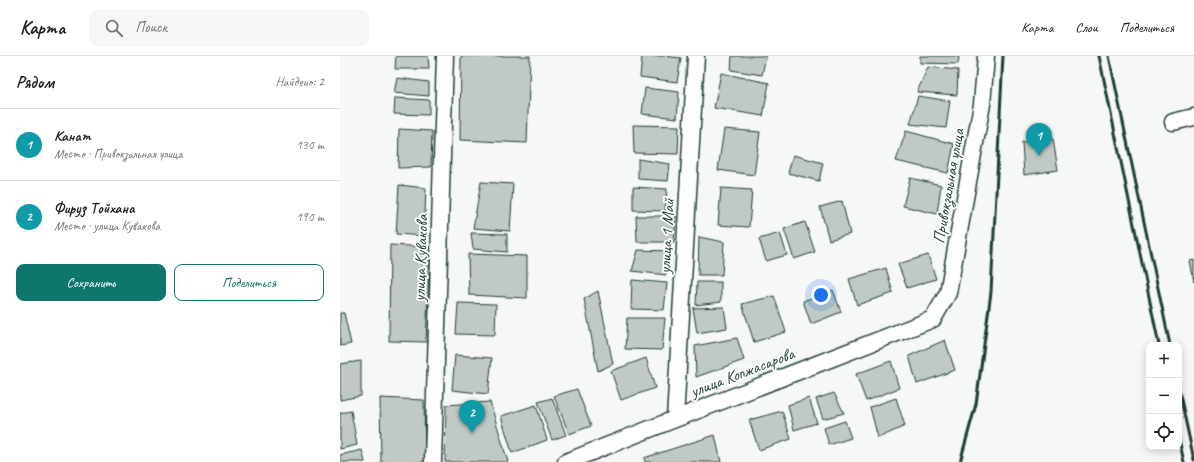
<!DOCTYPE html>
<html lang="ru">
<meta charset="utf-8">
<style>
body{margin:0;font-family:Caveat,sans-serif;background:#f6f6f6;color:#202124}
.controls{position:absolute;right:12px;bottom:12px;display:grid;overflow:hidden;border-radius:8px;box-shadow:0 2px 10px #0003}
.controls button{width:36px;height:36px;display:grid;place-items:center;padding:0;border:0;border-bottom:1px solid #e0e0e0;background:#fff;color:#202124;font:20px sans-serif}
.you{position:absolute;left:481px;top:239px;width:14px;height:14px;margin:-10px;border:3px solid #fff;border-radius:50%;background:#1a73e8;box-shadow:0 0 0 6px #1a73e833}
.badge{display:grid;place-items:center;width:26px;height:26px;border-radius:50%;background:#0f766e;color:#fff;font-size:13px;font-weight:700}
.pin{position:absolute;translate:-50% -33px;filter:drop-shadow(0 1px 2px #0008)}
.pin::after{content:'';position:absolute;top:21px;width:14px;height:12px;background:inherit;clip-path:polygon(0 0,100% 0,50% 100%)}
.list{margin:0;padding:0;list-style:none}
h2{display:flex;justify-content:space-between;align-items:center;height:52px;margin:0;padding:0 16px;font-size:17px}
h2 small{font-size:13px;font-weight:400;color:#757577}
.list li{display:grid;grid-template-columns:26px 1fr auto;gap:12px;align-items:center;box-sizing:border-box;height:72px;padding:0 16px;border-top:1px solid #e0e0e0}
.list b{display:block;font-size:15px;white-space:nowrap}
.list p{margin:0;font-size:13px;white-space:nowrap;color:#757577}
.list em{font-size:13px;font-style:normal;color:#757577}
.actions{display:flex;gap:8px;padding:12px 16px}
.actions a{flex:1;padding:9px 0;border:1px solid #0f766e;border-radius:8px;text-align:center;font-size:14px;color:#0f766e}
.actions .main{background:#0f766e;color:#fff}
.icon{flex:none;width:22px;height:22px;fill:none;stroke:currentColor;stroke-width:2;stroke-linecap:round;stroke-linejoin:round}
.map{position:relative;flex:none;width:854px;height:406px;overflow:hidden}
header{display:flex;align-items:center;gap:24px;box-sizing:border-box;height:56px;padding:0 20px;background:#fff;border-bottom:1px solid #e0e0e0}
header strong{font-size:19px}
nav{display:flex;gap:22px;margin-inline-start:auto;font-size:14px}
.search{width:280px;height:36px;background:#f6f6f6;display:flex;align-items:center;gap:10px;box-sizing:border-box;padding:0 14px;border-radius:8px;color:#757577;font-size:15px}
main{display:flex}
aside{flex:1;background:#fff}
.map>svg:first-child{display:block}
.building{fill:#c0c9c6;stroke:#1f3d34}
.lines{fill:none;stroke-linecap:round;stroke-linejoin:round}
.minor-casing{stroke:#1f3d34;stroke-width:19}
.minor{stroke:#fff;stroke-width:16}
.rail{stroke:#1f3d34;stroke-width:3}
.labels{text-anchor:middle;stroke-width:3.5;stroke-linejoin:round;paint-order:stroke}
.street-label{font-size:17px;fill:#1f3d34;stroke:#fff}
</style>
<header>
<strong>Карта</strong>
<div class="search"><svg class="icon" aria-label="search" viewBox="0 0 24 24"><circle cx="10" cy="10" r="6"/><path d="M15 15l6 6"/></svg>Поиск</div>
<nav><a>Карта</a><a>Слои</a><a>Поделиться</a></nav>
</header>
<main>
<aside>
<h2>Рядом<small>Найдено: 2</small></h2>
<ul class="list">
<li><span class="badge" style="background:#0f9aa8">1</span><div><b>Канат</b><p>Место · Привокзальная улица</p></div><em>130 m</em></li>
<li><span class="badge" style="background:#0f9aa8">2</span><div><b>Фируз Тойхана</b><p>Место · улица Кувакова</p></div><em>190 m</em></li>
</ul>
<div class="actions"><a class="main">Сохранить</a><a>Поделиться</a></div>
</aside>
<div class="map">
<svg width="854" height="406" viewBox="0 0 854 406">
<rect width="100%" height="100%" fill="#f6f7f7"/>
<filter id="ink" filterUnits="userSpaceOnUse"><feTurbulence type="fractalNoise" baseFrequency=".025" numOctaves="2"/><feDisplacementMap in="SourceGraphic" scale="8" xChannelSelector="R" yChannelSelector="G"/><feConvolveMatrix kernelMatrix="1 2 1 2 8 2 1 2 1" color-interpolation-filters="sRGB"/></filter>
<g filter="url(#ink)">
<!-- building -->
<path class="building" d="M56 0H88L89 13H55Z
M121 0H190L187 87 120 84Z
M302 0H323L341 2 337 26 300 21Z
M392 0H426L422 19 391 14Z
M580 0H619L618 8 580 7Z
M588 11 618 14 617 39 577 36Z
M381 17 429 27 423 60 374 52Z
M57 22 89 26V40L54 37Z
M305 32 339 36 337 62 302 58Z
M578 40 610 45 606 72 570 68Z
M55 42 89 44V59L54 58Z
M293 69 339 70 338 98 294 97Z
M59 73 92 75 91 111 58 112Z
M384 73 420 76 414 119 378 114Z
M566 75 614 88 608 117 556 105Z
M713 83 718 114 684 119 682 86Z
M453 99 483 107 479 125 448 117Z
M298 103 330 108 328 125 298 123Z
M570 122 601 129 597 158 563 150Z
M141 126 173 128 170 175 133 172Z
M59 129 86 132 84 180 56 178Z
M293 131 327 133 325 155 293 154Z
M381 132 412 134 409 171 378 169Z
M502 145 510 178 489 184 480 151Z
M296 160H336L334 186H297Z
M465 166 475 196 454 203 444 173Z
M131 177 167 178V196L133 193Z
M440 177 447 199 426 205 419 183Z
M359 181 384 186 382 219H358Z
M50 189 90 191 86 286 49 285Z
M298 194 329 195 326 219 292 215Z
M128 198 187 200V242L129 239Z
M588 199 596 223 567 232 558 208Z
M854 204V226L850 205Z
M546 212 553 237 517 249 509 223Z
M292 224 327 227 324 254 291 253Z
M357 226H381V246L356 249Z
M493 234 501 256 471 268 463 245Z
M258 235 273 308 258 315 244 243Z
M434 240 446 276 414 286 402 248Z
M118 247 156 248 155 279 116 278Z
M384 251 387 272 357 277 353 252Z
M0 257H4L11 288 0 290Z
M287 262H325L322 294 285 293Z
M397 282 404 304 356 321 355 290Z
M605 284 615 314 577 328 569 300Z
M115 299 152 302 148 338 112 334Z
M306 302 315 332 281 344 271 315Z
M21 305V340L0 344V308Z
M551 305 559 332 526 345 516 318Z
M237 333 251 370 229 378 214 340Z
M494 337 504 357 483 363 476 343Z
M40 342 84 344 85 406H41Z
M212 342 226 379 212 384 198 346Z
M469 342 477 367 454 374 448 349Z
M556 342 565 370 538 382 530 351Z
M150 346 168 406H105L106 349Z
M196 349 207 384 172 397 161 360Z
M11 355 17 389 0 393V357Z
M442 355 451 383 419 394 409 364Z
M505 365 511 382 489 389 484 372Z
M375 379 381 406H305L304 402Z
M22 394 25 406H0V399Z"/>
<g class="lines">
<defs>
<path id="minor" d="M833 66 854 61
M335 363 356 0
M93 406 105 0
M226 406 335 363 593 263 608 237 642 48 646 0"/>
</defs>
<!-- minor casing -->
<use href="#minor" class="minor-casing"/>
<!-- minor -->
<use href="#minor" class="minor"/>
<!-- rail -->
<path class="rail" d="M759 0 819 289
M769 0 830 289
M839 334 854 404
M839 383 844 406
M620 406 636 348 651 236 663 0"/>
</g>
</g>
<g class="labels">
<!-- street labels -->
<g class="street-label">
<text transform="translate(608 130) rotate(-80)" y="6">Привокзальная улица</text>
<text transform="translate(326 180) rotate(-87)" y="6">улица 1 Май</text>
<text transform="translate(80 202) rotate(-88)" y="6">улица Кувакова</text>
<text transform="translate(402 316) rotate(-21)" y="6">улица Копжасарова</text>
</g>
</g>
</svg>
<div class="controls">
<button>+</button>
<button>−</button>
<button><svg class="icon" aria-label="locate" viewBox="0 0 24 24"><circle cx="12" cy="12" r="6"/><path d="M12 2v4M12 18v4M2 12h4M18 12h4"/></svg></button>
</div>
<div class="you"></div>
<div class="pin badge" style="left:699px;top:100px;background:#0f9aa8">1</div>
<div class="pin badge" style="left:132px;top:377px;background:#0f9aa8">2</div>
</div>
</main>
